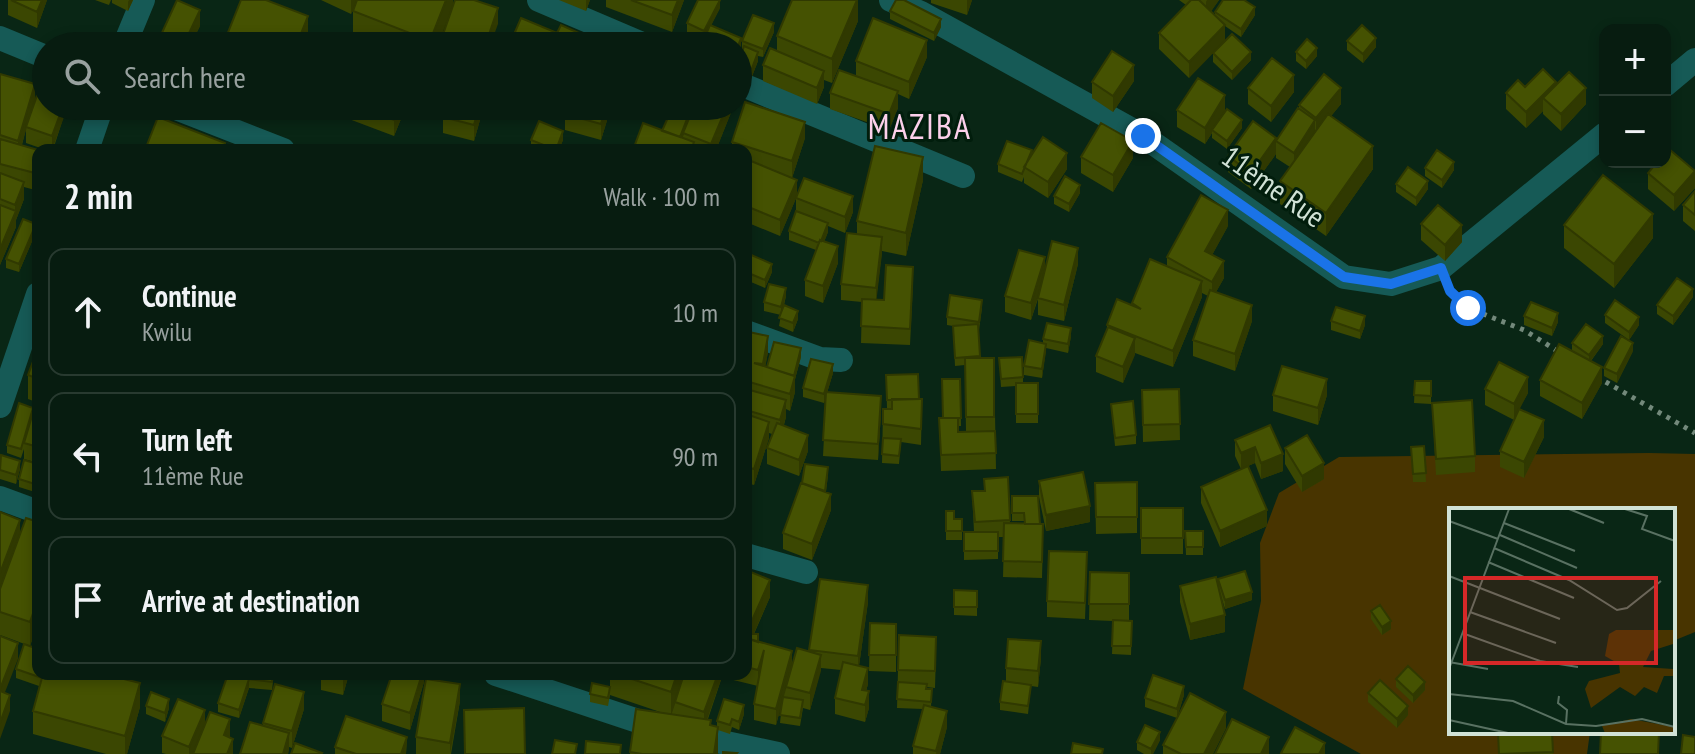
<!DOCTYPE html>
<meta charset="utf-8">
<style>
body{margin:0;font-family:"PT Sans Narrow",sans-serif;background:#102519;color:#f1f3f6}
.controls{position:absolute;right:24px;top:24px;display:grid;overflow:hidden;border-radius:16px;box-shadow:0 4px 12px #0003}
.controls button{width:72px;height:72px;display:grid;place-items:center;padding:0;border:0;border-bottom:2px solid #283a30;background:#071c10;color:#f1f3f6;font:40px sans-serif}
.stop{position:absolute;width:24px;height:24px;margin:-18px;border:6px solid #1a73e8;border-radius:50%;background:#fff}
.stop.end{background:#1a73e8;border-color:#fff;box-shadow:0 2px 8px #0008}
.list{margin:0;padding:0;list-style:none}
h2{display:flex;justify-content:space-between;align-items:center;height:104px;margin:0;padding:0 32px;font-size:34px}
h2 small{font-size:26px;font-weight:400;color:#98a19f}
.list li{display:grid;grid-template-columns:52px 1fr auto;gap:24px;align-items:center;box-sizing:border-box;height:128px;margin:0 16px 16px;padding:0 16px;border:2px solid #283a30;border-radius:16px}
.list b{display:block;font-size:30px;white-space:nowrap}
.list p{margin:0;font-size:26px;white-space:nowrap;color:#98a19f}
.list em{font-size:26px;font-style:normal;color:#98a19f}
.icon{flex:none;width:44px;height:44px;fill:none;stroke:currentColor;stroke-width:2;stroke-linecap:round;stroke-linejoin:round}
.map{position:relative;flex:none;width:1695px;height:754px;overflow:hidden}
.search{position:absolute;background:#071c10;box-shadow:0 4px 12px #0003;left:32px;top:32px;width:720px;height:88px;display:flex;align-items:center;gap:20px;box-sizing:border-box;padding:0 28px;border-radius:44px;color:#98a19f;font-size:30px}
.panel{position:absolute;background:#071c10;box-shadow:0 4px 12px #0003;left:32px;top:144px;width:720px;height:536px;border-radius:16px}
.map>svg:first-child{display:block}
.green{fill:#483400}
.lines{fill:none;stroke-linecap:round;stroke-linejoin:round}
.path{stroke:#73897b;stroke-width:5;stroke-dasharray:4 6;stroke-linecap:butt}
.street{stroke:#165a56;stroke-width:24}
.wall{fill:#3b4702}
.shaded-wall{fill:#303901}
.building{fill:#455202;stroke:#303901;stroke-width:2}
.route{stroke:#1a73e8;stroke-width:10}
.labels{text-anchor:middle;stroke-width:6;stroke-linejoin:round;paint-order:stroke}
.street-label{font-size:30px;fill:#d1e2d6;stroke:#011d0c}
.quarter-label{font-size:34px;letter-spacing:2px;fill:#fcd0eb;stroke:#011d0c}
.inset-road{fill:none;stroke:#597162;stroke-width:2}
.view{fill:#d62828;fill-opacity:0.15;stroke:#d62828;stroke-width:4}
.inset-edge{fill:none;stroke:#d1e2d6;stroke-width:4}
</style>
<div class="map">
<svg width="1695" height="754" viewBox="0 0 1695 754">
<rect width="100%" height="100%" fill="#092615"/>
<!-- green -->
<path class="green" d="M1649 453 1695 454V632L1673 641V510H1451V732H1590L1587 754H1361L1243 689 1261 601 1260 543 1279 493 1339 457Z"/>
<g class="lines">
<!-- path -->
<path class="path" d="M1451 291 1468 308 1524 330 1559 352
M1597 377 1695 433"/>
<!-- street -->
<path class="street" d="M539 0 647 46
M891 0 921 13 1143 136 1344 277 1391 284 1441 268 1605 134
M0 38 46 57
M124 46 143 0
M738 83 963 176
M1665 85 1695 60
M171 106 283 150
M87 150 102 106
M746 332 820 359 841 360
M0 406 38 294
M0 498 38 512
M746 555 806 572
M496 674 665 730 778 754"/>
</g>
<!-- wall -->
<path class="wall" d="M8 0H47L37 28 8 15Z
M95 0H111L109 5Z
M112 0H133L128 11 112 3Z
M321 0H453V6L437 46H383L353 34V11L355 5 351 14Z
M559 0H590L586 11Z
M606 0H684L672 32 606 7Z
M858 0V21L832 83 824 80V87L817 104 763 81V65L777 51V36Z
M931 0H972L967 15 931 3Z
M1179 0H1219L1211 11 1215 15V12L1255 15 1241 37 1225 26 1189 78 1159 49V33L1186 5Z
M720 8 711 25 741 47 738 54V46L704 40 687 32V23Z
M890 11 941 27 934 41 890 19Z
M200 26 190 46H160V37Z
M774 32 763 57 758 56V61L751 79 738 74V62L742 49V41Z
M308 33 303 46H227V35Z
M1347 41 1376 47 1363 63 1347 50Z
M1296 52 1317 56 1306 69 1296 61Z
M1213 53 1251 60 1232 80 1213 62Z
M927 57 909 99 898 94V108L889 130 830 109V93L856 76V61Z
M0 74 35 100 30 115 67 106 53 150H46L26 143V129L22 145 38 150 35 190 24 187V199L16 220V227L0 265Z
M1134 81 1113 112 1092 98V82Z
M1556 85 1586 104 1561 131 1543 114V111L1526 128 1506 109V93L1525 87Z
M1248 88 1294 92 1271 122 1248 104Z
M1341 104 1331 116 1373 169 1326 236 1280 204V181L1290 167 1276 158V141L1299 109V105Z
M333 106H403V114L394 136 333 113Z
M482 106V113L474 141 443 133V117Z
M487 106H520L519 116 487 107Z
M543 106H558L556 112Z
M609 106V114L601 140 565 130V114Z
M694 106H732V110L716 150H633L662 131Z
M1177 110 1225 112 1242 128 1227 149 1212 138V133L1205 144 1177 127Z
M805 138 792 178 797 196 780 236 746 222V172L750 164 746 163V150H732V142Z
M531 140H563L559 150H536L531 148Z
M1276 154 1251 189 1228 172V156Z
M1032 155 1067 169 1048 198 1024 183V177L1022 182 998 172V164Z
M1081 157 1133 158 1113 192 1081 173Z
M1425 168 1454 170 1442 188 1425 176Z
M1648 173 1695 188 1674 211 1648 189Z
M923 180 906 256 882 251 876 300H884L913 283 910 345 861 343 862 302 841 300V284L857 235V221Z
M1396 184 1428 189 1416 206 1396 192Z
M1695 191V231L1683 221V205Z
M1080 193 1069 212 1054 204V196Z
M796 198 853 212 845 233 828 226V232L824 242 838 263 823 303 805 296V280L816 250 789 240V231L796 211Z
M1421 224 1462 242 1445 261 1421 240Z
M1564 225 1653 238 1614 288 1564 248Z
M1228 226 1212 255 1224 278 1216 292 1252 321 1235 371 1193 356V340L1208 296 1202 293V297L1173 367 1135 353 1123 383 1096 372V356L1107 331V325L1132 305V303L1167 266V257Z
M36 232 19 272 6 268V259Z
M746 262 772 272 765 288 746 280Z
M1078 264 1064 321 1038 315V299L1031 320 1005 312V296L1045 268Z
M786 296 783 310 798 319 793 332 779 326 781 315 764 311V302Z
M1693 297 1673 325 1657 314V305Z
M982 308 979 330H978L980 358H994L996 469 941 471 939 418H942L960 379 961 426H958V432H966L965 365 955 366 953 326 947 325V317Z
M1605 315 1639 325 1629 340 1605 323Z
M1524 316 1558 322 1552 336 1524 325Z
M1331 321 1365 325 1360 339 1331 330Z
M1071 336 1068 353 1046 348 1042 378 1024 375V366L1043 343V339Z
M1572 343 1603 344 1591 361 1602 383 1582 419 1540 396V380L1572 351Z
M746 344 768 352 765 367H767L801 357 795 379V392L790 411 786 409V417L784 425 808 451 799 476 767 464V448L772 434 769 433V438L754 485 746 483Z
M38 348V463L24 459V449L21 458 7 453V445L33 410 36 402 28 399V375Z
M1633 351 1617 383 1604 376V368Z
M999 358 1023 377V383H1038V423H1016V386L1001 387Z
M833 373 827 393 881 413 878 460 823 456 826 398 824 403 803 397V388Z
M886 375 919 399H922L921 445 901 442 899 464 882 463 883 409H892V408H887Z
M1415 381H1431V404L1414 403Z
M1179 389 1180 440 1143 442 1142 390Z
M1485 389 1528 393 1519 409 1544 437 1524 478 1500 467V451L1514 420 1485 405Z
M1273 395H1327L1318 425 1273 411Z
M1432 403 1475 456V472L1436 475Z
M1111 404 1136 435V444L1115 446Z
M1270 425 1283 471 1261 479 1255 463 1248 466 1267 526 1220 547 1201 503V487L1241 469 1235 456V440Z
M1424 446 1426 482H1413L1411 447Z
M1285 448 1324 479 1302 492 1285 464Z
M0 459 20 469 16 484 0 479Z
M38 464V493L19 487V479Z
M828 475 826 492 831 510 812 560 783 549V533Z
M1008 477 1010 523 1024 524V521H1012V496L1040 524 1043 541 1042 578 1003 577 1004 537H998V559L964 560V532H974L972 491H984Z
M1039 481 1090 522 1046 531 1039 497Z
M1137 482V533L1096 534 1095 483Z
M1141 508H1183V554H1141Z
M946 511 954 519H962V540H946Z
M38 522V623L30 646 0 635V589L20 534Z
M1185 531H1203V555H1186Z
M1087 568 1085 619 1047 617V601Z
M746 570 770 597 754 634 758 642 792 664 809 652 820 579 868 602 859 666 868 684 866 691 869 708 865 722 835 714V698L841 670 821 668 810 710 803 708 800 726 780 723 782 703 776 725 754 720V704L758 686 725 678V674H746Z
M1090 572 1129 573V621H1132L1131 655 1112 654 1113 621 1089 620Z
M1218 579 1252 600 1225 609 1219 590 1225 632 1190 640 1180 602V586H1218Z
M954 590 977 591V616L954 615Z
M1371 611 1391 629 1382 635 1371 619Z
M870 623 896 624V672L869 671Z
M936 653 935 688 926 687V689H932L931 707 947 727 940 754H913V746L923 709 897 708 898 670Z
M1041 658 1038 687 1031 686 1028 714 1000 710V702L1006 681V668Z
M16 669 38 674 140 707 127 754H106L33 734V711L39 686 16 678Z
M292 674H320V680L292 679Z
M321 674H349L343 695 321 690Z
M424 674V682L410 730 382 721V704Z
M610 674H723L708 719 711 725 717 726V721L744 714 739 730 732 727 730 734 718 730V754H630L636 709 663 713 610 695 608 706 590 702V694L610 687Z
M249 679 273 682 272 690 249 688 239 718 218 712V703Z
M1396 679 1425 690 1413 703 1396 687Z
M1368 693 1408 715 1397 728 1368 702Z
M1184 695 1177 718 1145 707V698Z
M460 701 451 754H416V737Z
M146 706 169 708 165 722 146 714Z
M304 709 292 748 289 747 288 754H240L263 726V723Z
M205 724 230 736 233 754H166L162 753V736Z
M1226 728 1213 754H1163V745Z
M1498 732H1552L1553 754H1498Z
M407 737 406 754H335V747Z
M1160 740 1153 754H1144L1137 750V742Z"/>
<!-- shaded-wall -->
<path class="shaded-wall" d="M42 0H47L37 28V12Z
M129 0H133L128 11V2Z
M351 0H357L351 14Z
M446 0H453V6L437 46H430V41Z
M586 0H590L586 11Z
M678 0H684L672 32V15Z
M720 0V8L704 40V31Z
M857 0H858V21L832 83V59Z
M967 0H972L967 15Z
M1207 0H1219L1206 19V2Z
M1255 7V15L1241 37V29Z
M498 8V24L490 46H485Z
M200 10V26L190 46H183Z
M308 16V33L303 46H296Z
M941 19V27L934 41V33Z
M774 23V32L763 57V49Z
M1225 25V41L1189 78V62Z
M579 33V46H574Z
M741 38V47L738 54V46Z
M1376 38V47L1363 63V54Z
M927 40V57L909 99V82Z
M1317 48V56L1306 69V61Z
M758 52V61L751 79V71Z
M1251 52V60L1232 80V72Z
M1134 65V81L1113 112V96Z
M824 71V87L817 104V88Z
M1294 75V92L1271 122V106Z
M1556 82V98H1543V111L1526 128V112Z
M35 84V100L18 157V141Z
M1341 88V104L1316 135V118Z
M1586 88V104L1561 131V114Z
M898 91V108L889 130V114Z
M1225 95V112L1212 130V133L1205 144V128Z
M63 106H67V109L52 150V136Z
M399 106H403V114L394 136V120Z
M479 106H482V113L474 141V125Z
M606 106H609V114L601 140V124Z
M692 106H694L679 148V139Z
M727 106H732V110L716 150H711V144Z
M1242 120V128L1227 149V141Z
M1315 120V136L1294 169V153Z
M805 122V138L792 178V161Z
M563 131V140L559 150H556Z
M1276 138V154L1251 189V173Z
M1133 141V158L1113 192V175Z
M1373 146V169L1326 236V213Z
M1067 153V169L1048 198V182Z
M923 157V180L906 256V233Z
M1454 162V170L1442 188V180Z
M38 163V180L35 190V173Z
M1695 171V188L1674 211V195Z
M797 180V196L780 236V220Z
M1428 181V189L1416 206V198Z
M24 182V199L16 220V227L0 265V249L15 212V205Z
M1080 185V193L1069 212V204Z
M853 196V212L845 233V217Z
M1228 210V226L1205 268V251Z
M1653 214V238L1614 288V264Z
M828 223V232L820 252V243Z
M36 224V232L19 272V264Z
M1462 225V242L1445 261V245Z
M882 237V254L876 304V288Z
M838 246V263L823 303V286Z
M1078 248V264L1064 321V305Z
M1045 257V274L1031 320V303Z
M1224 261V278L1212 299V282Z
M772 264V272L765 288V280Z
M1202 281V297L1173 367V351Z
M786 288V296L781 315V307Z
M1693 289V297L1673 325V316Z
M1252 305V321L1235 371V354Z
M798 311V319L793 332V323Z
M1558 313V322L1552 336V328Z
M1365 316V325L1360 339V331Z
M1639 317V325L1629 340V332Z
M1071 328V336L1068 353V344Z
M768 336V352L763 380V364Z
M1603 336V344L1589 363V355Z
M1135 338V355L1123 383V367Z
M1633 343V351L1617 383V374Z
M1046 344V352L1042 378V369Z
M801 348V357L795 379V392L790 411V394Z
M833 364V373L824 403V394Z
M1602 367V383L1582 419V403Z
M1528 377V393L1514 420V404Z
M1327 379V395L1318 425V408Z
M881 396V413L878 460V444Z
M786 400V417L780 437V420Z
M1544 420V437L1524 478V462Z
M769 422V438L754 485V469Z
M808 435V451L799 476V460Z
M1255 447V463L1241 469V453Z
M1283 454V471L1261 479V463Z
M20 461V469L16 484V475Z
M1324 463V479L1302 492V476Z
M831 494V510L812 560V544Z
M1090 506V522L1046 531V515Z
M1267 510V526L1220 547V531Z
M20 520V536L0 589V573Z
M770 580V597L750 642V625Z
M868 585V602L858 673V656Z
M1252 592V600L1225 609V600Z
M38 599V623L30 646V622Z
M1225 615V632L1190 640V624Z
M1391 621V629L1382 635V627Z
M1041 641V658L1038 687V671Z
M18 643V659L0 705V689Z
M764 650 758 686V670Z
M792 651V667L776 725V709Z
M821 655V671L810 710V693Z
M868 668V684L862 706V690Z
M345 674H349L343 695V679Z
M422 674H424V682L410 730V713Z
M677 674H685L671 716V692Z
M718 674H723L704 728V712Z
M249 679V688L239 718V710Z
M1425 682V690L1413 703V695Z
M140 683V707L127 754H125V736Z
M460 684V701L450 754V743Z
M1184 686V695L1177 718V709Z
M869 691V708L865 722V705Z
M304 692V709L292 748V731Z
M10 695V711L0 739V723Z
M169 699V708L165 722V713Z
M744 705V714L739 730V722Z
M1408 706V715L1397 728V719Z
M205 710V726L193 754H189V747Z
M947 711V727L940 754H936Z
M1226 712V728L1213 754H1204Z
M230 719V736L224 752V735Z
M718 727V754H714Z
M1160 732V740L1153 754H1151V749Z
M289 733V750L288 754H283Z
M407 737 406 754H401Z
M1269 737V754H1261Z
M233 739V754H227Z
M1325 743V754H1319Z"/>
<!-- building -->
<path class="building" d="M11 0H42L37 12Z
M177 0 200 10 183 46 160 37Z
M241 0H266L308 16 296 46H255L227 35Z
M357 0H446L430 41 353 11Z
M455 0H474L498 8 485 46H439Z
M631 0H678L672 15Z
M698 0H720L704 31 687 23Z
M792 0H857L832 59 777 36Z
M896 0H904L941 19 934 33 890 11Z
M1191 0H1199L1225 25 1189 62 1159 33Z
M1223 0H1244L1255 7 1241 29 1215 12Z
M753 15 774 23 763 49 742 41Z
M521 18 557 33 561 25 579 33 574 46H509Z
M873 18 927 40 909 82 856 61Z
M710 25 741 38 738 46H701Z
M1362 25 1376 38 1363 54 1347 41Z
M1232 34 1251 52 1232 72 1213 53Z
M601 35 620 44 619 46H600L597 45Z
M1307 39 1317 48 1306 61 1296 52Z
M744 46 758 52 751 71 738 65Z
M770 48 824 71 817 88 763 65Z
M1112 51 1134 65 1113 96 1092 82Z
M1272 58 1294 75 1271 106 1248 88Z
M1543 69 1556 82 1526 112 1506 93 1518 80 1525 87Z
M839 70 898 91 889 114 830 93Z
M1569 72 1586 88 1561 114 1543 98Z
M0 74 35 84 18 141 0 135Z
M1324 74 1341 88 1316 118 1299 105Z
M1198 78 1225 95 1205 128 1177 110Z
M41 84 46 85V106H63L52 136 26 127Z
M745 102 805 122 792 161 732 142Z
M357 106H399L394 120Z
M446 106H479L474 125 443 117Z
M568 106H606L601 124 565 114Z
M673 106H692L680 137 662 131Z
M694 106H727L711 144 683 133Z
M1298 108 1315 120 1294 153 1276 141Z
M1227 109 1242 120 1227 141 1212 130Z
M1328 114 1373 146 1326 213 1280 181Z
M158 117 225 143 222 150H145Z
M539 121 563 131 556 150 531 140Z
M1253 121 1276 138 1251 173 1228 156Z
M643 123 694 142 691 150H633Z
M1101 123 1133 141 1113 175 1081 157Z
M1043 137 1067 153 1048 182 1024 167Z
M0 139 38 150V163L35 173 0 164Z
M1007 141 1032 150 1022 174 998 164Z
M875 146 923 157 906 233 857 221Z
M1669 149 1695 171 1674 195 1648 173 1657 162H1665V153Z
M1437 150 1454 162 1442 180 1425 168Z
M751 161 797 180 780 220 746 206V172Z
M1408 167 1428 181 1416 198 1396 184Z
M0 173 24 182 15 205 0 199Z
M1603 175 1653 214 1614 264 1564 225Z
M1065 176 1080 185 1069 204 1054 196Z
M804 178 853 196 845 217 796 198Z
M1695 191V215L1683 205Z
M1201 195 1228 210 1205 251 1224 261 1212 282 1167 257Z
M0 205 16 211 0 249Z
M1438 205 1462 225 1445 245 1421 224Z
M796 211 828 223 821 241 820 240 819 243 789 231Z
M23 219 36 224 19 264 6 259Z
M847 233 882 237 876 288 841 284Z
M820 240 838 246 823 286 805 280Z
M1052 241 1078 248 1064 305 1038 298Z
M1019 250 1045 257 1031 303 1005 296Z
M749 254 772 264 765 280 746 272V262Z
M1150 259 1202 281 1173 351 1107 325 1117 299 1141 309 1132 303Z
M886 265 913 267 910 329 861 326 862 299 884 300Z
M1677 278 1693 289 1673 316 1657 305Z
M769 284 786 288 781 307 764 302Z
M1210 290 1252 305 1235 354 1193 340Z
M950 295 982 300 979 322 947 317Z
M1615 300 1639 317 1629 332 1605 315Z
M1531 302 1558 313 1552 328 1524 316Z
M784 305 798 311 793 323 779 318Z
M1336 307 1365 316 1360 331 1331 321Z
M1047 323 1071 328 1068 344 1043 339Z
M978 324 980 356 955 358 953 326Z
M1586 324 1603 336 1589 355 1572 343Z
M1108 327 1135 338 1123 367 1096 356Z
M749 332 768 336 763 364 754 363 795 376 790 394 746 381V344Z
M1621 336 1633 343 1617 374 1604 368Z
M1029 340 1046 344 1042 369 1024 366Z
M774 342 801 348 794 376 767 367Z
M1559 344 1602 367 1582 403 1540 380Z
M38 348V379L28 375Z
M1022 357 1023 377 1001 379 999 358Z
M965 358H994V417H966Z
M811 359 833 364 824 394 803 388Z
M1499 362 1528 377 1514 404 1485 389Z
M1282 366 1327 379 1318 408 1273 395Z
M918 374 919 399 887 400 886 375Z
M942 379H960L961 418H943Z
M1415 381H1431V396L1414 395Z
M1016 383H1038V414H1016Z
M746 389 786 400 780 420 746 410Z
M1179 389 1180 424 1143 425 1142 390Z
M826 392 881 396 878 444 823 440Z
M37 399H38V447L24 443Z
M892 399H922L921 429 883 424V409H892Z
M1472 400 1475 456 1436 459 1432 403Z
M1133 401 1136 435 1115 438 1111 404Z
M19 403 33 408 21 449 7 445Z
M1519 409 1544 420 1524 462 1500 451Z
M746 414 769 422 754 469 746 467Z
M939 418H958V432L995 431 996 453 941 455Z
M777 423 808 435 799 460 767 448Z
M1270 425 1283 454 1261 463 1255 447 1241 453 1235 440Z
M1307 435 1324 463 1302 476 1285 448Z
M883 438 901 439 899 456 882 454Z
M1424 446 1426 473 1413 474 1411 447Z
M1 455 20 461 16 475 0 470Z
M24 460 38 464V485L19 479Z
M805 464 828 467 825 491 802 483Z
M1248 466 1267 510 1220 531 1201 487Z
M1083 472 1090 506 1046 515 1039 481Z
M1008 477 1010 520 975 522 972 491H985L984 479Z
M1137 482V517H1096L1095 483Z
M801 483 831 494 812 544 783 533Z
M1012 496H1038L1040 524H1025L1024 513H1012Z
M1141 508H1183V538H1141Z
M946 511H954V519H962V531H946Z
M0 512 20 520 0 573Z
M26 518 38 522V599L30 622 0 612V589Z
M1004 523 1043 524 1042 562 1003 561Z
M1185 531H1203V547H1186Z
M964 532H998V551H964Z
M1049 551 1087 552 1085 603 1047 601Z
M746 570 770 580 750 625 746 623Z
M1245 571 1252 592 1225 600 1218 579Z
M1090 572 1129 573V604H1089Z
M1216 577 1225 615 1190 624 1180 586Z
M820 579 868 585 858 656 809 650Z
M954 590 977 591V607H954Z
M1380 605 1391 621 1382 627 1371 611Z
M1113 620 1132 621 1131 646H1112Z
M870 623 896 624V655H869Z
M746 634H758V642L746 638Z
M899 635 936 637 935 671 898 670Z
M0 636 18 643 0 689Z
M746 638 792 651 776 709 754 704 764 650 758 670 746 667Z
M1008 639 1041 641 1038 671 1006 668Z
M24 644 38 649V674H43L42 678 16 669Z
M797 648 821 655 810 693 786 687Z
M843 662 868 668 862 690 869 691 865 705 835 698Z
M1408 666 1425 682 1413 695 1396 679Z
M43 674H104L140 683 125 736 33 711Z
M228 674H235L249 679 239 710 218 703Z
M249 674H273L272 682 249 679Z
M324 674H345L343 679Z
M392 674H422L410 713 382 704Z
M617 674H677L671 692Z
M684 674H718L704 712 675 702Z
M1153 675 1184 686 1177 709 1145 698Z
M426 679 460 684 450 743 416 737Z
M1380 680 1408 706 1397 719 1368 693Z
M1003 681 1031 685 1028 706 1000 702Z
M898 682 927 684 926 689H932L931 702 897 699Z
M592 683 610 687 608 698 590 694Z
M275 684 304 692 292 731 263 723Z
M0 691 10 695 0 723Z
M151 692 169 699 165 713 146 706Z
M1190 693 1226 712 1204 754H1181L1163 745Z
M783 697 803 700 800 718 780 715Z
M178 699 205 710 189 747 162 736Z
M724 699 744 705 739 722 732 719 730 725 717 721Z
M924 705 947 711 936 751 913 746Z
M524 708 525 754H465L464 710Z
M636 709 711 720 710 725 718 727 714 754H642L630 752Z
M210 712 230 719 224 735 233 739 227 754H193Z
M346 716 407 737 401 754H356L335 747Z
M1232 719 1269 737 1261 754H1215Z
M250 722 289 733 283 754H240Z
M1145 725 1160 732 1151 749 1137 742Z
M1295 727 1325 743 1319 754H1283L1281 753Z
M1498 732H1552L1553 752 1499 754Z
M1601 732H1659L1658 754H1600Z
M1683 735 1695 737V754H1681Z
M555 740 577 744 575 754H552Z
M586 741 621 745 620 754H585Z
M295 743 322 753 321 754H291Z
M1073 743 1103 749 1102 754H1071Z
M723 752 737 753 736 754H723Z"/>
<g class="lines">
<!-- route -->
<path class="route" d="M1143 136 1344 277 1391 284 1441 268 1450 291 1468 308"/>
</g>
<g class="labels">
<!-- street labels -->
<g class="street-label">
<text transform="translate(1273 187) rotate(35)" y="10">11ème Rue</text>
</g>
<!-- quarter labels -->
<g class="quarter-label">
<text x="920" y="139">MAZIBA</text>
</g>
</g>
<!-- overview -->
<g transform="translate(1449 508)">
<rect width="226" height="226" fill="#092615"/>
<path d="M167 122H226L224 136 202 143 194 159 224 161V168H215L208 185 195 179 186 188 171 179 142 200 136 181 140 173 171 165 170 156 156 148 160 126ZM182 211 225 219 224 225H156L153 218Z" fill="#483400"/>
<path class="inset-road" d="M120 1 155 15M176 1 198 8 193 21 226 33M0 13 49 31M55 15 126 43M51 27 128 60M45 40 120 72 168 102 178 100 212 73M39 54 125 90M0 68 111 111M21 104 107 135M13 125 91 153 129 159M0 154 39 161M0 161 60 1M0 186 64 193 117 216 147 218 193 211 226 219M110 188 109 195 118 202 117 216M0 212 59 225"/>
<path class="view" d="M16 70H207V155H16Z"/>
<rect width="226" height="226" class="inset-edge"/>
</g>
</svg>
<div class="controls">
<button>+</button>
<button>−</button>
</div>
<div class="stop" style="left:1468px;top:308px"></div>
<div class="stop end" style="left:1143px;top:136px"></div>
<div class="search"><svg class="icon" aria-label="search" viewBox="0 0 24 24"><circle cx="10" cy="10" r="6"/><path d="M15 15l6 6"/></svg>Search here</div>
<section class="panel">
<h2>2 min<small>Walk · 100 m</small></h2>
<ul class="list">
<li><svg class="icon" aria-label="ahead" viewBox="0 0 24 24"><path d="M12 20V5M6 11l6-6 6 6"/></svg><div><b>Continue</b><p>Kwilu</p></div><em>10 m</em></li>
<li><svg class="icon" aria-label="left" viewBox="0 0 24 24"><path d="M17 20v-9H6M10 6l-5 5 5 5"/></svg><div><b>Turn left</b><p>11ème Rue</p></div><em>90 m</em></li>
<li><svg class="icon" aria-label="arrive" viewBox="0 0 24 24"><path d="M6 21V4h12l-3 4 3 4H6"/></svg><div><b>Arrive at destination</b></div></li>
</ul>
</section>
</div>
